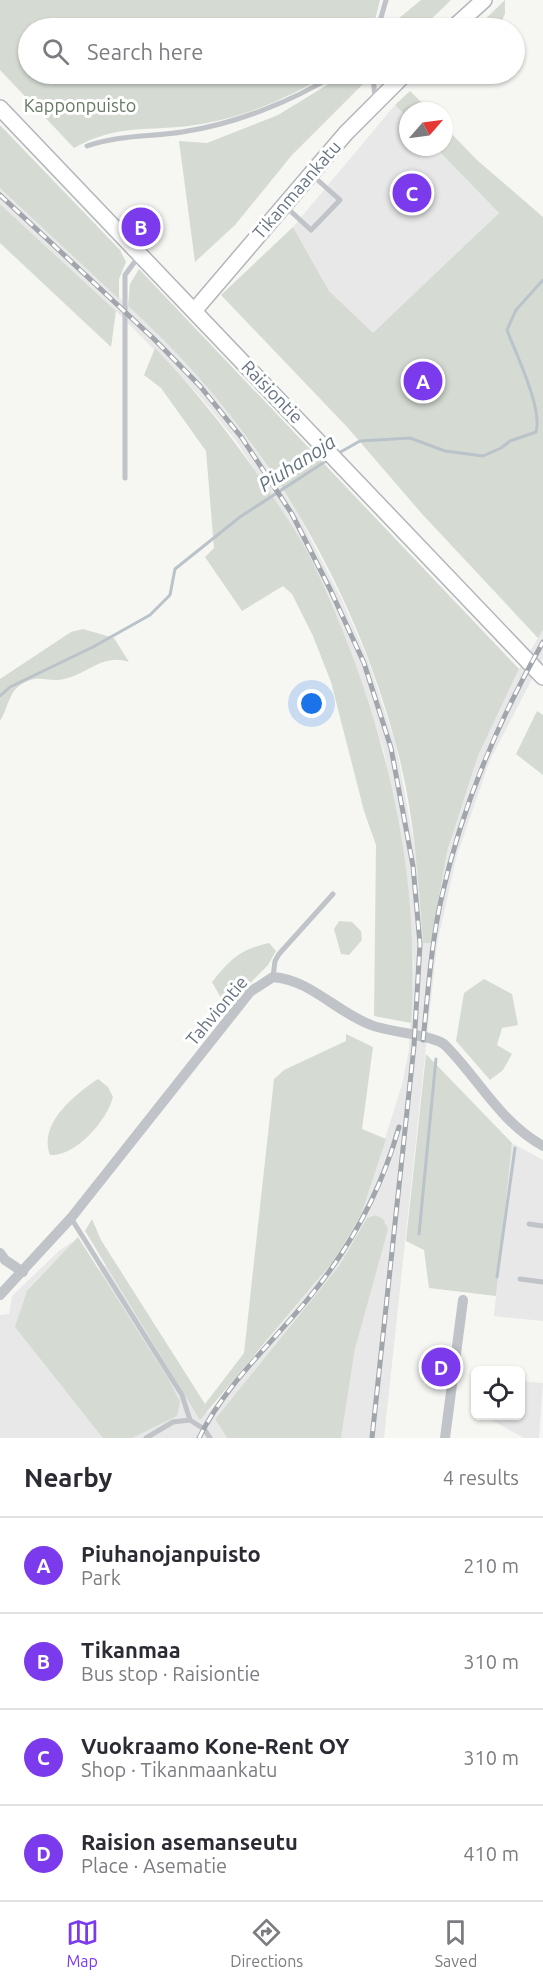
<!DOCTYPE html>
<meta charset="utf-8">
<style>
body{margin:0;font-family:Ubuntu,sans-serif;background:#f7f7f7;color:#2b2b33}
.controls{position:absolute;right:18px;bottom:18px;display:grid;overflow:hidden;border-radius:9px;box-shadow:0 2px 4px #0004}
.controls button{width:54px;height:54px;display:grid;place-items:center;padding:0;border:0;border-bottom:2px solid #e1e1e2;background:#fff;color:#2b2b33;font:30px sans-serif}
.compass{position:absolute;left:399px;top:102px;width:54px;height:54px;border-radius:50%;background:#fff;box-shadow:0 2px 4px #0004;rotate:62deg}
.you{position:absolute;left:312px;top:704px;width:21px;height:21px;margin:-15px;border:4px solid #fff;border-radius:50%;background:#1a73e8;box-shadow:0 0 0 9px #1a73e833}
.badge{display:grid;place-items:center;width:39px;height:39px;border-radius:50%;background:#7c3aed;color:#fff;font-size:20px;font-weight:700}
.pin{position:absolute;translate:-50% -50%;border:3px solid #fff;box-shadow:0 2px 6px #0006}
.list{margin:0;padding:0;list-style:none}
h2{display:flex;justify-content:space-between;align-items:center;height:78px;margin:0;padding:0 24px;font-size:26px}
h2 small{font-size:20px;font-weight:400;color:#7c7c81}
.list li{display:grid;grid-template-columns:39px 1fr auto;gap:18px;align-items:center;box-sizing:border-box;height:96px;padding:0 24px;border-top:2px solid #e1e1e2}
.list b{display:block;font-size:22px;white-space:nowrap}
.list p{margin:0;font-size:20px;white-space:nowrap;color:#7c7c81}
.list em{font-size:20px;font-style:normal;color:#7c7c81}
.icon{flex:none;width:33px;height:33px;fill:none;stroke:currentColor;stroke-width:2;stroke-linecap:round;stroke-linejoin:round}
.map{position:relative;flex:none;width:543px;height:1438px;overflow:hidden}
.search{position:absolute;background:#fff;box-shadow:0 2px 4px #0004;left:18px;right:18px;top:18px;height:66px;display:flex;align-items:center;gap:15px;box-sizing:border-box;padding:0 21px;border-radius:33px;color:#7c7c81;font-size:22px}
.sheet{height:462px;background:#fff}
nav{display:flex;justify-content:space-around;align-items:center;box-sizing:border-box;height:84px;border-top:2px solid #e1e1e2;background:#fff;font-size:16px;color:#7c7c81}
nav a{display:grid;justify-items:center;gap:3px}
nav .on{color:#7c3aed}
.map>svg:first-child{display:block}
.built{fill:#e7e8e7}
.green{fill:#d5dbd3}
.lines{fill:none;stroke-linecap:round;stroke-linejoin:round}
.stream{stroke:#bac3c9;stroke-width:3}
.secondary-casing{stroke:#b2b6bc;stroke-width:18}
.lane{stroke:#c0c3c7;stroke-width:5}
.street{stroke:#c0c3c7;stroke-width:10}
.secondary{stroke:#fff;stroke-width:15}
.rail-casing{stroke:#a1a6ac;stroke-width:5}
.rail{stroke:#fff;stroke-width:3;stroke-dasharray:9;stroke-linecap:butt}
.labels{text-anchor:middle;stroke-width:6;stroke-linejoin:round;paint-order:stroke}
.park-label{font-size:18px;fill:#677a65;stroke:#fff}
.street-label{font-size:18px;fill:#677383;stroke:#fff}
.water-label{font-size:20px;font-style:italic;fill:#63737f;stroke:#fff}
</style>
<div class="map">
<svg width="543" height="1438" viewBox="0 0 543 1438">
<rect width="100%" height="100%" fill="#f6f6f3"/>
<!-- built -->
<path class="built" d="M395 105 408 118V147H435L499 213 373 334 329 291 293 227Z
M0 188 160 335 205 383 246 434 298 514 341 598 368 660 396 745 417 861 423 943H431L447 852 478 756 519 669 543 630V658L490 760 457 855 437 944 384 1438H341L355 1349 386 1223 375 1215 367 1218 339 1266 215 1419 227 1438H0V1315L9 1314 12 1296 59 1251 72 1242 77 1245 94 1273 109 1263 194 1403 208 1413 335 1259 361 1215 402 1085 409 1050 414 964 405 864 384 751 356 669 312 562 237 442 198 394 116 311 0 204Z
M512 1143 543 1160V1321L494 1316Z
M521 1381 543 1383 539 1438H524L484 1416H520Z"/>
<!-- green -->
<path class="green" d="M0 0H380L373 28H28V74H328C289 98 241 119 195 125 148 132 119 123 74 148L0 70Z
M421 0H451L422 28H387Z
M505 0V14L498 28H476Z
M345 74H362L363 84 292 155 235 225 195 262 179 141 207 143 278 115Z
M410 91 430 111H408V118L395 105Z
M0 125 120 250 126 262 119 279V299L0 188Z
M444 126 477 160 543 217V630L538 638 423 515 348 428 221 295 293 227 329 291 373 333 499 213 435 147H444Z
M0 204 116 311 111 347 0 243Z
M139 269 519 669 478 756 447 852 431 943H423C418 876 414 810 396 745 352 579 256 421 128 306L130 284Z
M155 348C200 395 237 443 273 497 287 518 302 540 313 563 381 706 422 864 411 1023L374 1016 376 845 364 811 331 682 313 636 292 594 283 586 242 611 205 557 214 548 206 451 161 388 144 375Z
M83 629 114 638 129 662C103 653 88 674 64 679 49 683 37 672 19 686 9 693 7 710 0 721V679L71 632Z
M537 711 543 715V775L516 754Z
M339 921 352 922 361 931 362 940 349 955 341 954 334 929Z
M269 943 276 951 268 965 221 1013 220 996 212 982C231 959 239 950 269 943Z
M484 979 512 994 518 1025 502 1028 497 1045 512 1054 503 1070 490 1080 456 1041 464 993Z
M346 1034 373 1047 362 1129 386 1139 361 1215 335 1259 200 1420 85 1231 92 1219 101 1240 205 1404 244 1353 274 1079 284 1070 346 1041Z
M426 1054 512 1143 496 1296 429 1288 424 1250 406 1241Z
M98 1079 108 1087 113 1097C107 1121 75 1157 50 1155 38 1124 75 1094 98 1079Z
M375 1215 383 1219 388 1229 355 1349 341 1438H227L215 1419 339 1266 367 1218Z
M78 1237 169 1380 180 1402 177 1416 132 1438H103L15 1327 27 1291Z"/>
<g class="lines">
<!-- stream -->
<path class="stream" d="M337 454 360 441 410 438 445 451 483 456 501 448 510 441 536 432C543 409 516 354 507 330L516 310 543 280
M0 696 10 687 93 647 150 615 170 595 175 569 240 517 329 459
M419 1234 436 1059
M497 1277 515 1148"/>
<defs>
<path id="secondary" d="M453 28 484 0
M0 108 543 677
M194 311 346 133 405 74"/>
</defs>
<!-- secondary casing -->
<use href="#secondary" class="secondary-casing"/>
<!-- lane -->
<path class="lane" d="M378 28 386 0
M373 74 375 99
M87 146C117 135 150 137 182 132 235 124 291 102 336 74
M285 206 311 230 340 200 312 175
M125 478V275L139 256
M273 977 275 961 279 954 333 894
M71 1218 182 1395 190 1420 204 1429 210 1438
M529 1224 543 1226
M520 1279 543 1282
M146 1438 173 1422 190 1420"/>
<!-- street -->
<path class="street" d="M0 1253 5 1260 23 1272
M0 1295 71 1218 250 992 273 977C311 980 336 1012 371 1025 388 1032 434 1035 445 1045 479 1079 499 1121 543 1146
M445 1438 463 1300"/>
<!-- secondary -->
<use href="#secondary" class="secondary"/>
<defs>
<path id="rail" d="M0 195 154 339 200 386 242 438 292 514 330 589 364 663 391 748 413 866 420 944 414 1046 372 1438
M423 1040C428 994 431 945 441 900 461 808 497 723 543 642
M199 1438C225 1385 271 1344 308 1299 351 1247 381 1191 399 1127"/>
</defs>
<!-- rail casing -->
<use href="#rail" class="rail-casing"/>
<!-- rail -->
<use href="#rail" class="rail"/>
</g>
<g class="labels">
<!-- park labels -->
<g class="park-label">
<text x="80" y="112">Kapponpuisto</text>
</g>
<!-- street labels -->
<g class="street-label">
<text transform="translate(297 190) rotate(-49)" y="6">Tikanmaankatu</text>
<text transform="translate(272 392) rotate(46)" y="6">Raisiontie</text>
<text transform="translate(217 1011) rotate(-50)" y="6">Tahviontie</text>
</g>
<!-- water labels -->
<g class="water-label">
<text transform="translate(297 463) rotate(-33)" y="7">Piuhanoja</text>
</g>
</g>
</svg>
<div class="controls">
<button><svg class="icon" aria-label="locate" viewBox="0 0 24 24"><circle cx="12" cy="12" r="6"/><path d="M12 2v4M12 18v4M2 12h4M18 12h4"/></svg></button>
</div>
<svg class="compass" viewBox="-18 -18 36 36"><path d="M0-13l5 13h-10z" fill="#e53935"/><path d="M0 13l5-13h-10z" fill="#7c7c81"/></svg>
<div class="you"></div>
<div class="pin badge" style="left:423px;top:381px">A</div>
<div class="pin badge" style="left:141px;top:227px">B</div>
<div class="pin badge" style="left:412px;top:193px">C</div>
<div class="pin badge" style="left:441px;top:1367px">D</div>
<div class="search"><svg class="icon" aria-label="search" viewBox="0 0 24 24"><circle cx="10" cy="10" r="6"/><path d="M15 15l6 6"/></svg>Search here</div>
</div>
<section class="sheet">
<h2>Nearby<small>4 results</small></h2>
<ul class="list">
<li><span class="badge">A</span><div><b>Piuhanojanpuisto</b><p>Park</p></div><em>210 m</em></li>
<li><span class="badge">B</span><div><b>Tikanmaa</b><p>Bus stop · Raisiontie</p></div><em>310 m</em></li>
<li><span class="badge">C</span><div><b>Vuokraamo Kone-Rent OY</b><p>Shop · Tikanmaankatu</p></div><em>310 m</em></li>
<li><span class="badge">D</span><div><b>Raision asemanseutu</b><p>Place · Asematie</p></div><em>410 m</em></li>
</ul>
</section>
<nav>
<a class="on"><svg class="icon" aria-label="map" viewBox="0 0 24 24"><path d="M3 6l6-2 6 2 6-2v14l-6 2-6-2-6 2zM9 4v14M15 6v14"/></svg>Map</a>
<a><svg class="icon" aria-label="directions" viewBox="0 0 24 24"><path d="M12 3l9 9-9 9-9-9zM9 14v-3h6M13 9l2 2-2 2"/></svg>Directions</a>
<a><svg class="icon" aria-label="saved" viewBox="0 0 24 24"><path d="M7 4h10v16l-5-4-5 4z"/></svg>Saved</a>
</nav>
